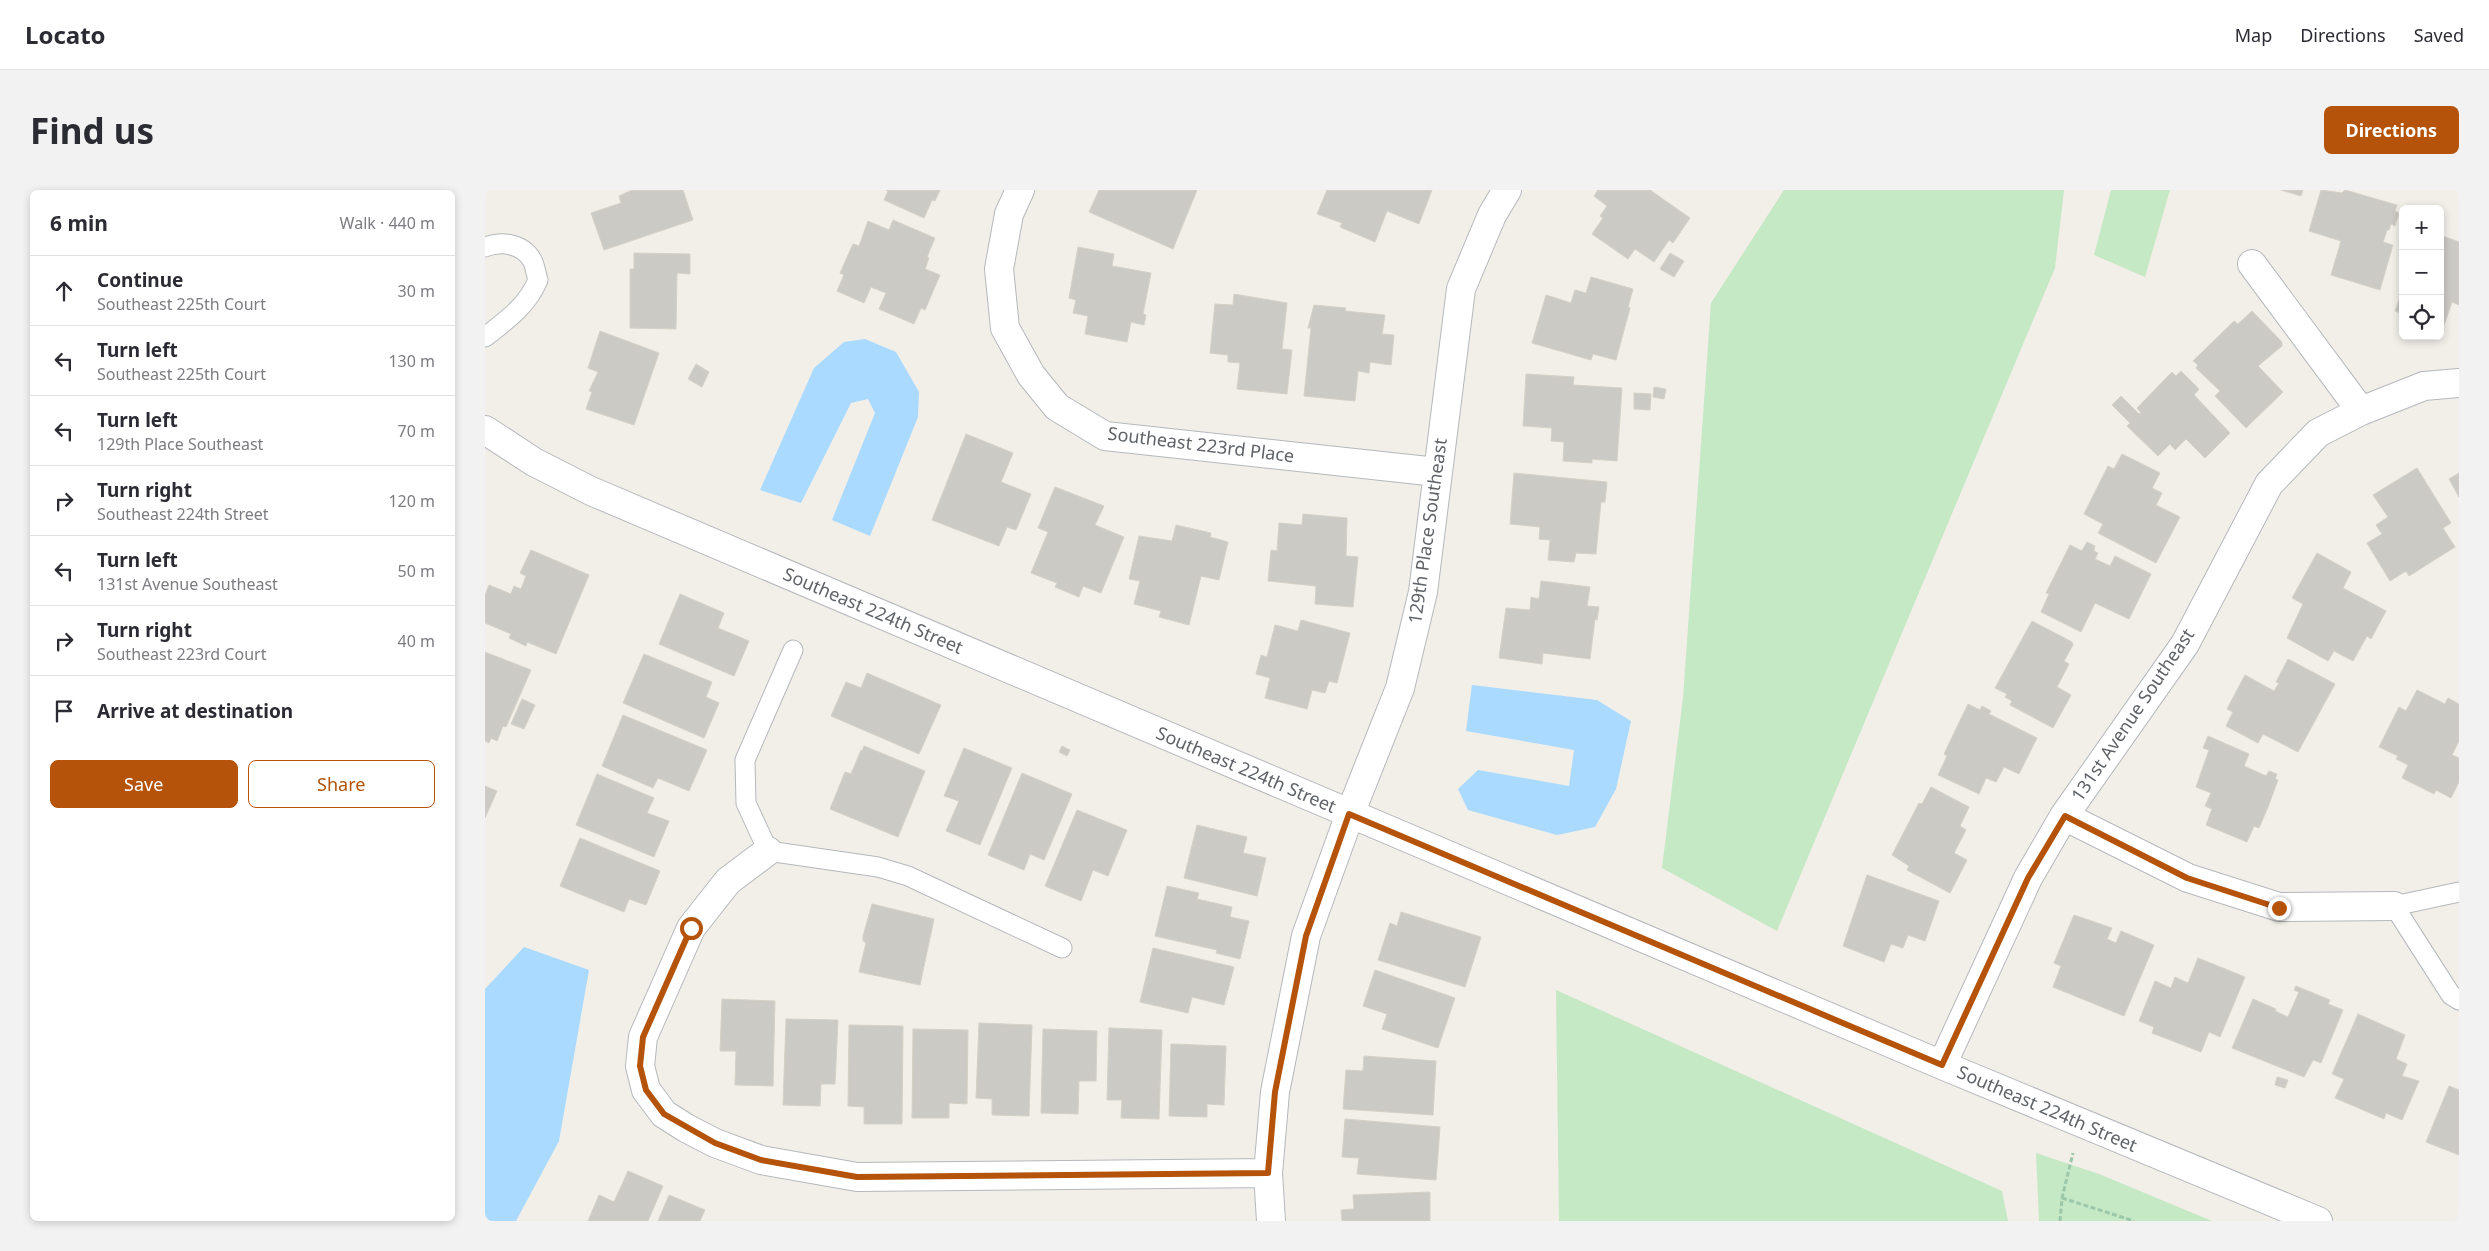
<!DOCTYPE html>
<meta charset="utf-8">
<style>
body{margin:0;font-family:"Noto Sans",sans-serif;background:#f2f2f3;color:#2b2b33}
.controls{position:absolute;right:15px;top:15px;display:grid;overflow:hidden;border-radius:8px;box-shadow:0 2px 8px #0003}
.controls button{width:45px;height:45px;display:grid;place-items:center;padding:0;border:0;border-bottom:1px solid #e1e1e2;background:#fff;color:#2b2b33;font:25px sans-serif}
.stop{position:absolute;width:15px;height:15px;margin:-11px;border:4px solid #b45309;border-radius:50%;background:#fff}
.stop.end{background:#b45309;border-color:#fff;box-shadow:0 1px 5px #0008}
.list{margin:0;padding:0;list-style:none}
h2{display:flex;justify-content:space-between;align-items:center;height:65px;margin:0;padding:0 20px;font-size:21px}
h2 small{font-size:16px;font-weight:400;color:#7c7c81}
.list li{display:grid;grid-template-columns:32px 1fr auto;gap:15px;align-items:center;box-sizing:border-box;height:70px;padding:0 20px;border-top:1px solid #e1e1e2}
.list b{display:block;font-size:19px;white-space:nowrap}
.list p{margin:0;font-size:16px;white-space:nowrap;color:#7c7c81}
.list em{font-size:16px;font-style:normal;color:#7c7c81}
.actions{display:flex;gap:10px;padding:15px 20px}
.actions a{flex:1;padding:11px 0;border:1px solid #b45309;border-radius:8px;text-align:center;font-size:18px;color:#b45309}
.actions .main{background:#b45309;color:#fff}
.icon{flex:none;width:28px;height:28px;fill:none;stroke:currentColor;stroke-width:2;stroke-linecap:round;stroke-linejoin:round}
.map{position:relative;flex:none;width:1974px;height:1031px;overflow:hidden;border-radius:8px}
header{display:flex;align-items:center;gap:30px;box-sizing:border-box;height:70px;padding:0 25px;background:#fff;border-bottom:1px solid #e1e1e2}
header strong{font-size:24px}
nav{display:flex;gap:28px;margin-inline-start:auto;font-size:18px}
.intro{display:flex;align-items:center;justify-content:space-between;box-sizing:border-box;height:120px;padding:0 30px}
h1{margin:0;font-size:35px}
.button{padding:12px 22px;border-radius:8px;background:#b45309;color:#fff;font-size:18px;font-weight:700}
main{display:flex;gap:30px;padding:0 30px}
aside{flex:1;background:#fff;border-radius:8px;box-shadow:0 2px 8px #0003}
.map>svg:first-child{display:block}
.green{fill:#c5e8c5}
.water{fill:#aadaff}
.building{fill:#cccac5;stroke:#d6d1c6}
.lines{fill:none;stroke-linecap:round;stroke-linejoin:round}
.service-casing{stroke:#b5b8bc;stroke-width:21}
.minor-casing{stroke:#b5b8bc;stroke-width:30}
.path{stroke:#9cc7a9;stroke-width:3;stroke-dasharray:5 2.5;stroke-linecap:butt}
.service{stroke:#fff;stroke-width:19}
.minor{stroke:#fff;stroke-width:28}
.route{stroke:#b45309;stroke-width:6}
.labels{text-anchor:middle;stroke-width:4;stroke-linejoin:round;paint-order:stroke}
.street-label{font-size:18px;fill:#5f6368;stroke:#fff}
</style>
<header>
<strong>Locato</strong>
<nav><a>Map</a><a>Directions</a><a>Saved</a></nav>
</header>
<div class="intro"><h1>Find us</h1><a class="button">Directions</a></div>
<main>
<aside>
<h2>6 min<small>Walk · 440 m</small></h2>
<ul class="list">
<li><svg class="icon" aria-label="ahead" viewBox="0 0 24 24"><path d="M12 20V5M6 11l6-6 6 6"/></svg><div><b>Continue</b><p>Southeast 225th Court</p></div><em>30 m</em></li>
<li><svg class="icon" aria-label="left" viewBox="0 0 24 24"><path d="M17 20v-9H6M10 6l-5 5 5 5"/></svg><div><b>Turn left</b><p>Southeast 225th Court</p></div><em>130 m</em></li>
<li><svg class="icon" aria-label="left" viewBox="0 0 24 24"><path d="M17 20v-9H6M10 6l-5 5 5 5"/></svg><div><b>Turn left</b><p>129th Place Southeast</p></div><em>70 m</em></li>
<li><svg class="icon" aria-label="right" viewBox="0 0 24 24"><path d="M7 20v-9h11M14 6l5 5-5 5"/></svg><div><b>Turn right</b><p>Southeast 224th Street</p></div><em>120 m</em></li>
<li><svg class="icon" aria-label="left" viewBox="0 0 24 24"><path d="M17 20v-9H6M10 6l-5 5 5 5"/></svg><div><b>Turn left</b><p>131st Avenue Southeast</p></div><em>50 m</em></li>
<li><svg class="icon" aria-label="right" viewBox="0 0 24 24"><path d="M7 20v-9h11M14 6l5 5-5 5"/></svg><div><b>Turn right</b><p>Southeast 223rd Court</p></div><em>40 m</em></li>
<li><svg class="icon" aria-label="arrive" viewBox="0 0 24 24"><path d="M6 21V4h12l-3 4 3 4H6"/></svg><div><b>Arrive at destination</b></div></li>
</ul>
<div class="actions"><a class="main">Save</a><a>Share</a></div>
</aside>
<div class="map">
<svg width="1974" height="1031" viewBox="0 0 1974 1031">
<rect width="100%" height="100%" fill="#f1efe8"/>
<!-- green -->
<path class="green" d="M1299 0H1579L1570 78 1292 741 1177 678 1198 508 1226 113Z
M1626 0H1685L1660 87 1609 65Z
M1071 800 1517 1001 1523 1031H1074Z
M1551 963 1614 984 1727 1031H1554Z"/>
<!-- water -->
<path class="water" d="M380 149 411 162 434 202 433 227 385 346 347 330 390 223 383 209 366 213 316 313 275 300 329 178 359 152Z
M987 495 1112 510 1146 531 1131 599 1110 637 1072 645 983 620 973 599 993 580 1084 596 1089 560 981 541Z
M39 757 104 780 74 951 31 1031H0V799Z"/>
<!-- building -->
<path class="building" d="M147 0H198L208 30 119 60 106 23 136 13 134 6Z
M401 0H455L450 11 447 10 439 28 399 10 403 1Z
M614 0H712L688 59 604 22Z
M842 0H947L934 34 902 21 890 52 855 37 857 33 832 24Z
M1113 0H1165L1205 28 1188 53 1184 50 1169 72 1150 59 1143 69 1107 44 1118 28 1115 26 1122 16 1109 6Z
M1796 0H1818L1816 6Z
M1836 0 1857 3 1860 0 1912 15 1910 21 1914 23 1910 36 1906 34 1904 40H1902L1898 52 1908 55 1895 100 1846 85 1856 51 1824 41Z
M408 30 450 48 442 67 444 68 440 79 455 85 440 120 436 118 429 134 394 119 401 103 386 97 379 113 352 101 359 85 355 83 368 54 374 56 383 31 404 40Z
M1955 45 1974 52V115L1967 112 1958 138 1955 137Z
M593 57 629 64 627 76 666 83 658 124 661 125 659 135 646 132 642 152 600 144 603 126 588 123 591 110 584 108Z
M149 63 205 64V84L192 83 191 139 145 138V79H149Z
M1185 63 1199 71 1189 87 1175 79Z
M1106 87 1148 99 1143 117 1145 118 1131 170 1108 164 1106 170 1047 153 1061 105 1086 113 1090 100 1101 103Z
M1918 98V124L1910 121Z
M749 104 802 113 797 159 807 160 802 204 752 199 755 173 743 172V165L725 163 730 114 748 115Z
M829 115 861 118 860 121 900 125 897 144 909 145 906 175 885 172 884 183 873 181 870 211 819 206 826 138H823Z
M1767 121 1797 152V156L1773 176 1798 202 1761 238 1730 206 1735 201 1711 178 1713 175 1708 171 1749 131 1753 134Z
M115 141 174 163 149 235 101 219 107 202 104 201 113 182 103 178Z
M211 174 224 182 217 197 203 189Z
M1696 181 1714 199 1709 205 1745 243 1720 268 1701 249 1690 260 1685 254 1673 266 1642 236 1645 233 1627 215 1636 206 1654 224 1656 223 1652 218 1687 182 1691 186Z
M1041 184 1089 187 1088 195 1137 198 1132 271 1107 269V273L1078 271 1079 252 1066 251 1067 238 1038 236Z
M1169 197 1181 199 1179 209 1168 207Z
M1149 203 1166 204 1165 220 1149 219Z
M481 244 528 263 516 292 546 304 531 340 522 337 514 356 447 330Z
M1637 264 1675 283 1667 298 1677 303 1671 315 1695 327 1671 373 1613 343 1618 334 1599 324 1623 276 1629 279Z
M1932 278 1966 333 1958 338 1970 357 1924 386 1921 381 1905 391 1882 353 1897 344 1891 335 1903 327 1888 305Z
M1029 283 1122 292 1120 312H1116L1111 364 1091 363 1089 372 1063 370 1065 350 1054 349 1055 337 1025 334Z
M1974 283V307L1964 289Z
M570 297 619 316 610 335 639 347 616 403 598 396 594 407 570 397 572 393 546 383 563 342 553 338Z
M818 324 862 328 861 366 873 367 868 417 830 414 831 396 783 391 786 360 792 361 794 333 817 335Z
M691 335 726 343 725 347 743 352 734 390 716 386 704 435 674 427 676 421 649 414 655 391 644 389 654 346 687 351Z
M1602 352 1610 356 1609 361 1613 363 1610 369 1625 376 1630 366 1666 384 1644 429 1610 413 1596 442 1556 422 1564 404 1561 403 1585 355 1597 361Z
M46 360 104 385 71 464 42 452 41 456 24 448 26 444 0 433V405L4 395 26 404 29 396 36 399 41 386 35 383Z
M1832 363 1866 382 1858 398 1901 421 1886 449 1882 446 1868 471 1849 461 1843 471 1802 448 1818 414 1807 408Z
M1056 391 1105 397 1102 416 1114 417 1112 430 1110 429 1105 469 1058 463 1057 474 1014 468 1021 418 1045 420 1046 407 1054 409Z
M195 404 239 423 233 438 264 451 249 486 174 454Z
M816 430 865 443 852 493 844 491 840 503 827 500 822 519 780 508 785 488 771 484 776 465 782 467 790 435 813 441Z
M1547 431 1587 452 1588 455 1579 471 1584 474 1572 497 1586 505 1568 538 1525 515 1527 511 1520 507 1522 504 1510 498Z
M0 462 46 480 21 537 18 536 12 551 6 548 4 553 0 551Z
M159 464 227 492 221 507 234 513 219 548 138 513Z
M1803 469 1850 494 1813 562 1778 544 1773 553 1741 536 1748 522 1742 519 1760 485 1789 501 1794 493 1791 492Z
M382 483 456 515 434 564 346 526 361 492 376 498Z
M1932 500 1960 514 1963 508 1974 514V551L1967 565 1974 568V592L1966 608 1951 600 1949 604 1917 588 1923 575 1911 569 1913 566 1894 557 1914 517 1921 521Z
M37 509 50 515 39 539 26 534Z
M1483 514 1495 520 1497 516 1506 521 1504 524 1552 548 1534 584 1519 577 1511 592 1501 588 1494 604 1453 585 1462 566 1459 564Z
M138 525 222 560 204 601 173 588 168 598 117 576Z
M1723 546 1764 564 1759 576 1781 586 1784 581 1792 584 1790 589 1793 590 1783 617 1774 638 1769 636 1762 652 1721 635 1727 619 1720 616 1726 603 1711 597 1724 560 1718 558Z
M379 556 440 581 413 647 345 619 360 582 366 584 376 560 377 561Z
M577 556 585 560 582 566 574 562Z
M479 558 527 578 495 655 461 641 474 611 459 606Z
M537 583 587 604 559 670 545 664 539 680 503 665Z
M112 584 169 608 162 623 184 631 169 667 91 635Z
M0 596 12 601 0 628Z
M1446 597 1484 617 1475 636 1481 640 1469 663 1482 670 1465 703 1422 680 1424 676 1407 665 1434 613 1437 614Z
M592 620 642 640 623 686 608 680 596 711 560 696Z
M712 635 762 647 758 663 781 668 772 706 699 688Z
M95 648 175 681 161 715 144 709 139 722 75 696Z
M1382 685 1454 711 1440 751 1423 745 1418 758 1406 754 1399 772 1358 756Z
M682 696 714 703 712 709 747 717 745 727 764 731 755 769 731 763 732 760 670 746Z
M387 714 449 729 435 795 374 782 381 753 378 751V746Z
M916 722 996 747 980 797 893 770 905 733 912 736Z
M1589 725 1627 738 1622 749 1631 753 1636 741 1669 755 1639 826 1568 797 1576 776 1569 773Z
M668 758 749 777 739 815 707 807 703 823 655 812Z
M1713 768 1760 787 1735 847 1724 842 1716 862 1667 843 1669 837 1654 831 1670 791 1686 798 1690 787 1703 793Z
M890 780 970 808 953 858 897 839 902 824 878 816Z
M1811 796 1845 810 1843 814 1858 820 1836 873 1828 870 1819 887 1747 858 1768 809 1791 819 1790 821 1803 827 1814 802 1809 800Z
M237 809 290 811 288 896 250 895 251 861H235Z
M1873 824 1920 845 1911 869 1922 874 1917 886 1934 891 1917 930 1901 923 1899 929 1850 908 1859 889 1847 884Z
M301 829 353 830 350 894H336L335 916 298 915Z
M494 833 547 835 544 926 507 925V909L491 908Z
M364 835 418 836 417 934H379V917L363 916Z
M624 838 677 840 674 929 636 928 637 910H622Z
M428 839 483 840 482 914 464 913V928H427Z
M558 839 612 841 611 891H594L593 924 556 923Z
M686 854 741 856 739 915 722 914V927L684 926Z
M879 866 951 871 948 925 858 919 861 880 878 881Z
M1792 887 1803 890 1800 898 1790 895Z
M1964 896 1974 900V965L1941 952Z
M860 929 955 937 951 990 872 984 874 968 857 967Z
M143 981 178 996 163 1031H103L114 1005 129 1012Z
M945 1002V1031H857L856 1020 869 1019 868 1005Z
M184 1005 220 1020 215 1031H173Z"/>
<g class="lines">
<defs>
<path id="service" d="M0 57C16 51 37 53 47 70 50 75 51 84 53 90 42 116 22 130 0 147
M308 460 260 570 261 613 283 661 393 677 423 686 577 758
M1974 702 1909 716 1966 805 1974 810"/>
<path id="minor" d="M535 0 524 24 514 79 520 138 546 185 572 217 620 246 952 282
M1767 74 1876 221
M0 240 49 272 106 301 1457 875 1833 1031
M1579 626 1703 688 1794 717 1909 716
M283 661 243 691 206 738 158 847 155 876 161 900 179 924 201 938 230 953 276 970 372 987 783 983
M1457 875 1543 688 1579 626 1700 454 1784 294 1833 243 1876 221 1939 196 1974 193
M786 1031 783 983 790 902 821 746 865 624 915 498 938 402 976 99 1007 25 1022 0"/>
</defs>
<!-- service casing -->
<use href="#service" class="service-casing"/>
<!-- minor casing -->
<use href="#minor" class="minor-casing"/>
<!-- path -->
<path class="path" d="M1577 1008 1649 1031
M1575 1031 1577 1008 1588 963"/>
<!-- service -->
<use href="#service" class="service"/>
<!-- minor -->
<use href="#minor" class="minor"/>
</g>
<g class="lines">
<!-- route -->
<path class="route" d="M206 738 158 847 155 876 161 900 179 924 230 953 276 970 372 987 783 983 790 902 821 746 864 624 1457 875 1543 688 1580 626 1702 688 1794 718"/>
</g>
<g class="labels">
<!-- street labels -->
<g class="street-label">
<text transform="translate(716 255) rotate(7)" y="6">Southeast 223rd Place</text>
<text transform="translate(943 341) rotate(-82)" y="6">129th Place Southeast</text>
<text transform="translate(388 421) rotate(23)" y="6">Southeast 224th Street</text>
<text transform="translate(1648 525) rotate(-56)" y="6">131st Avenue Southeast</text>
<text transform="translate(761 580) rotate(23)" y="6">Southeast 224th Street</text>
<text transform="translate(1562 919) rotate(23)" y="6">Southeast 224th Street</text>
</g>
</g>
</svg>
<div class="controls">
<button>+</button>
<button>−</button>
<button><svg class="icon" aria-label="locate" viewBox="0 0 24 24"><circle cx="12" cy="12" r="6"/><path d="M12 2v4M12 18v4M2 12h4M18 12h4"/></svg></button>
</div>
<div class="stop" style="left:206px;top:738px"></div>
<div class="stop end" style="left:1794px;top:718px"></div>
</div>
</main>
